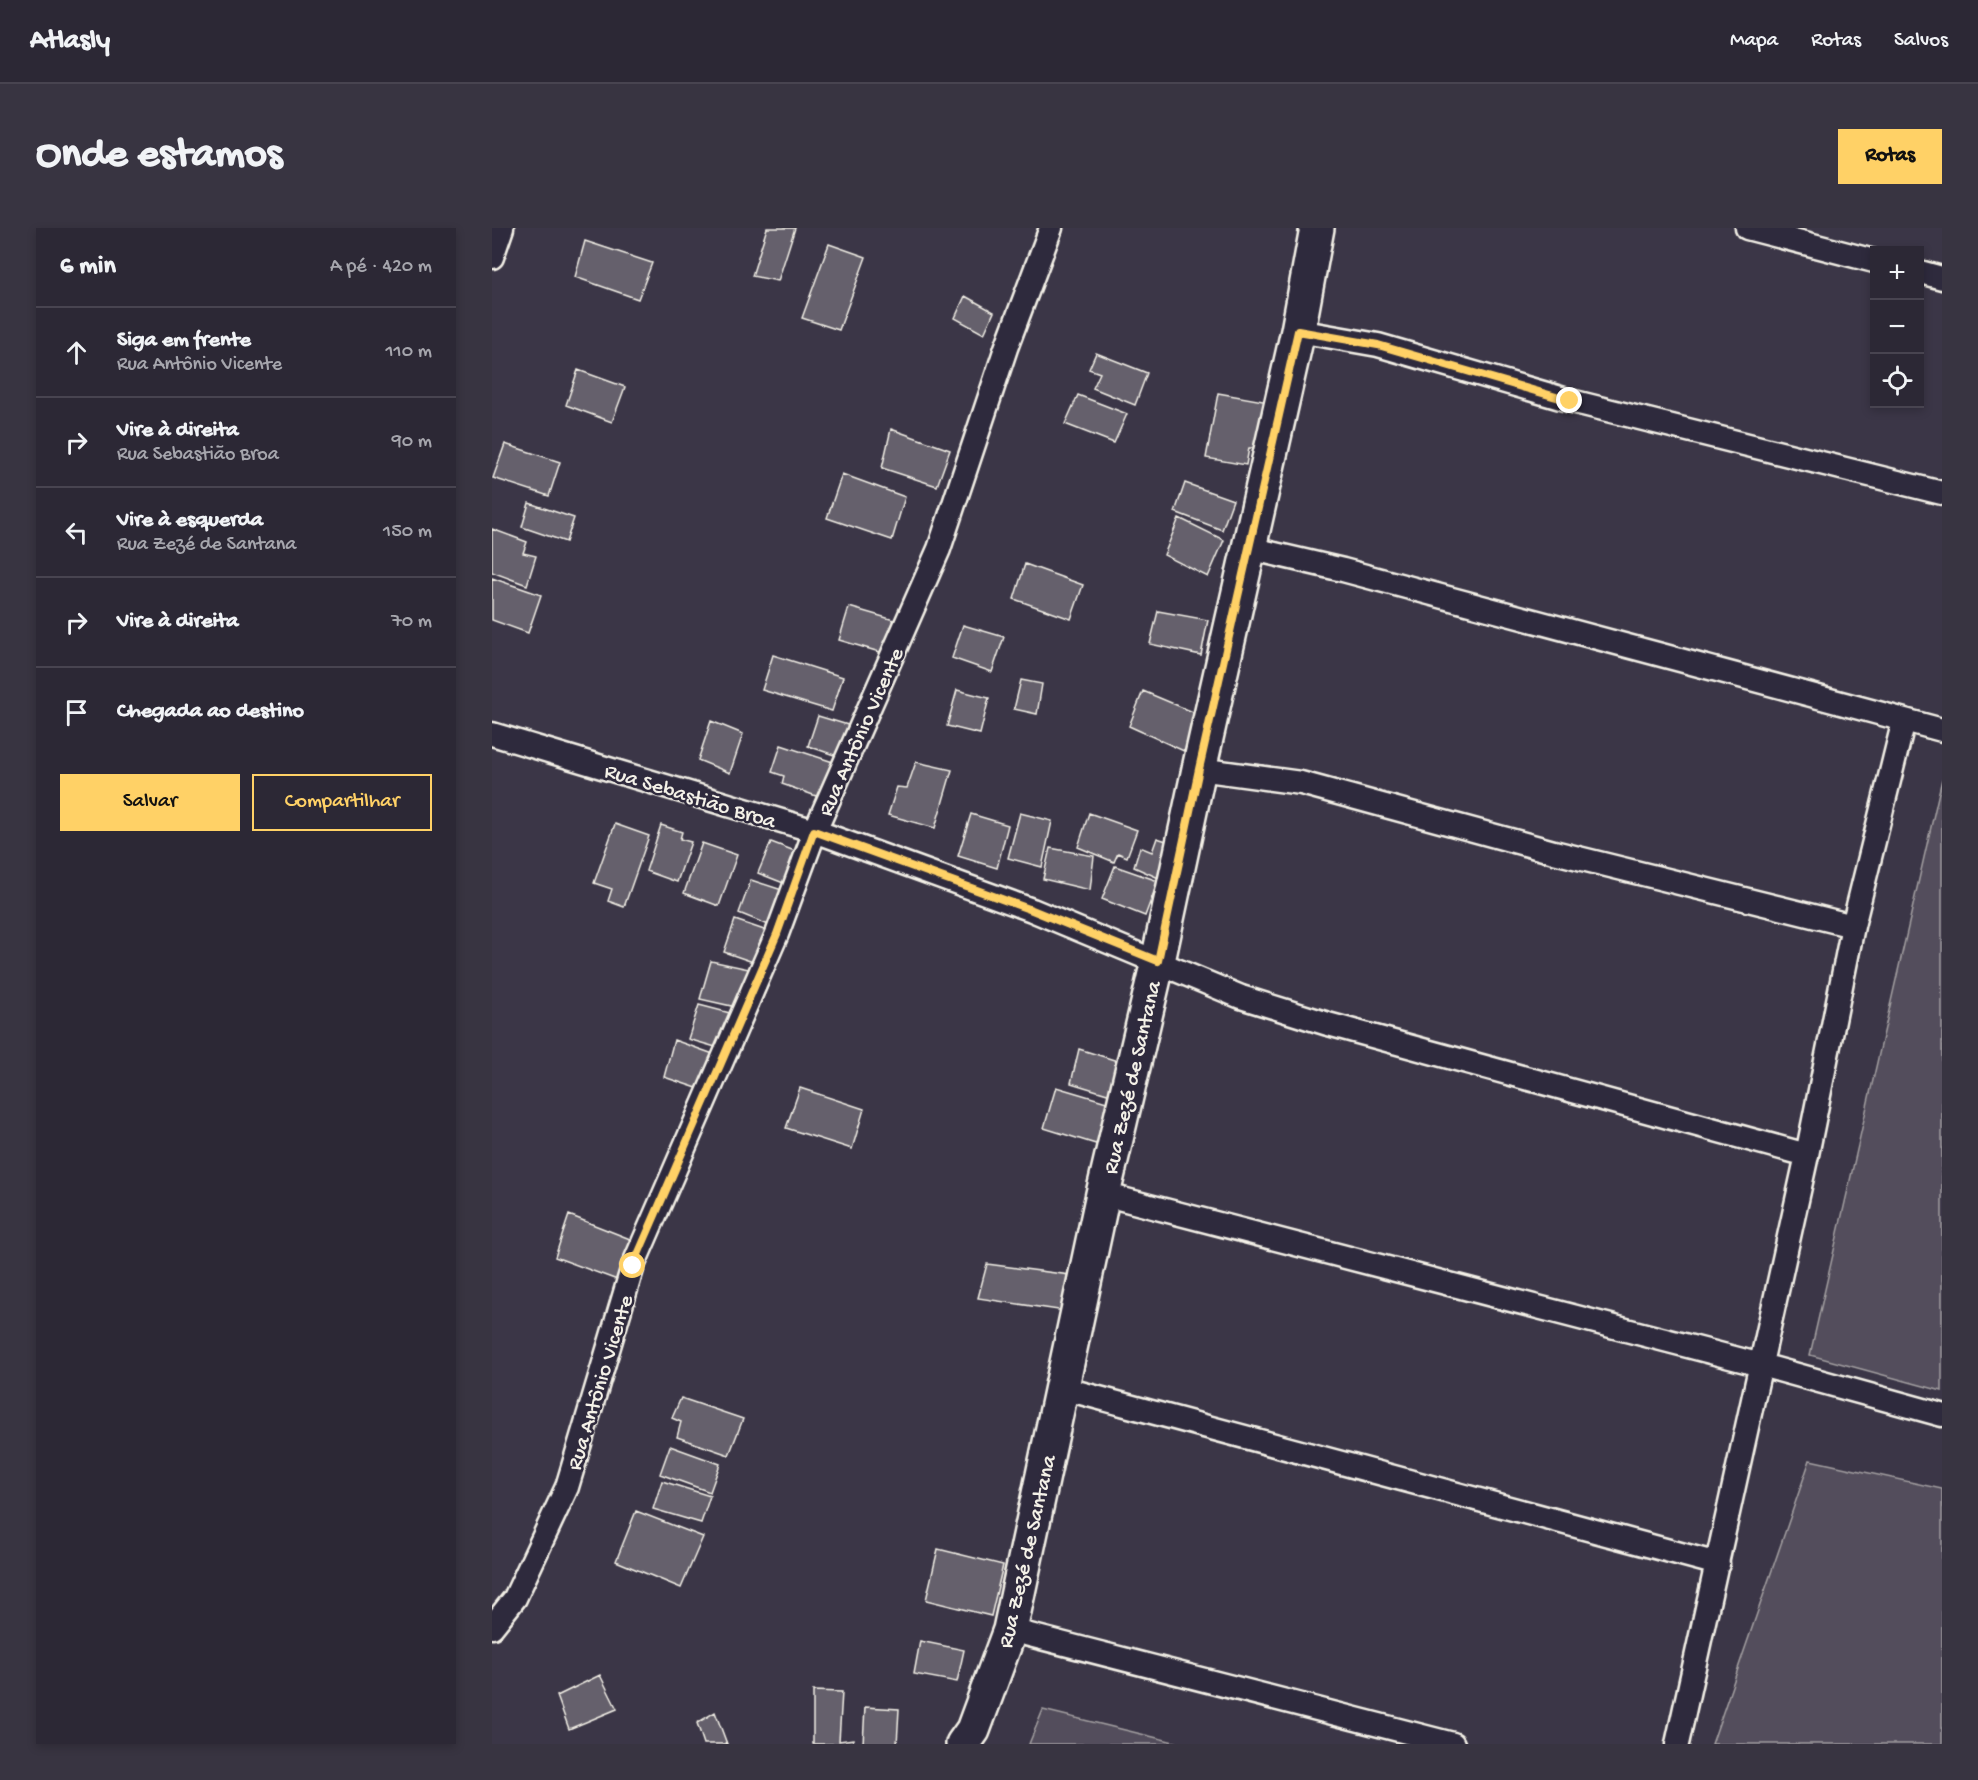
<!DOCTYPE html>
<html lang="pt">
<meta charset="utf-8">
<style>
body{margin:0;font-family:"Gochi Hand",sans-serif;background:#383441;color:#f1f3f6}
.controls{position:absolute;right:18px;top:18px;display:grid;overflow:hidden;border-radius:0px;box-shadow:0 3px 9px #0003}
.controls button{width:54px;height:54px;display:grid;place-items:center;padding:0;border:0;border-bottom:2px solid #484450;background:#2c2835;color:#f1f3f6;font:30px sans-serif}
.stop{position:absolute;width:18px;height:18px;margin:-14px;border:4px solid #ffd166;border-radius:50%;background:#fff}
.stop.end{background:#ffd166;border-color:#fff;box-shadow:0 2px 6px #0008}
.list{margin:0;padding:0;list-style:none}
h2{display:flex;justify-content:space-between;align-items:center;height:78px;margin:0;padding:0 24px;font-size:26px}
h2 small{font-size:20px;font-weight:400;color:#a6a6ad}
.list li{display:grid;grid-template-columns:39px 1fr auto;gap:18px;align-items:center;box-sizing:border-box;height:90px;padding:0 24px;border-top:2px solid #484450}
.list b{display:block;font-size:22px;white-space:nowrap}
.list p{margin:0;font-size:20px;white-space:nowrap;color:#a6a6ad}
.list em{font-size:20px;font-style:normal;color:#a6a6ad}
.actions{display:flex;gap:12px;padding:18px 24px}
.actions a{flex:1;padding:14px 0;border:2px solid #ffd166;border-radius:0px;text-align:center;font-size:21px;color:#ffd166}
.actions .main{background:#ffd166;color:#111}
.icon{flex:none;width:33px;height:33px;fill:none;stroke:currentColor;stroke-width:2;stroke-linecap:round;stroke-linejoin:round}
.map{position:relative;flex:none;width:1450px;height:1516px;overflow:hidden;border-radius:0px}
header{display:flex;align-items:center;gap:36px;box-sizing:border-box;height:84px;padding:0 30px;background:#2c2835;border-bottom:2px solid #484450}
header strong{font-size:28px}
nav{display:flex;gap:33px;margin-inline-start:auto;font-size:21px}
.intro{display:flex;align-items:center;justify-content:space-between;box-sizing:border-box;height:144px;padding:0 36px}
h1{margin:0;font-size:42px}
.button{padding:15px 27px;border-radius:0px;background:#ffd166;color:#111;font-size:21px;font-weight:700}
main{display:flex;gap:36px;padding:0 36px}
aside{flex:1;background:#2c2835;border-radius:0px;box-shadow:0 3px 9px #0003}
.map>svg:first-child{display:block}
.green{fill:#534e5c;stroke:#a4a0a2;stroke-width:1.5}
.building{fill:#65616c;stroke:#f4f1e8;stroke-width:1.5}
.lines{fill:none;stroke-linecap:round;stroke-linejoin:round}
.street-casing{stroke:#f4f1e8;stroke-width:27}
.secondary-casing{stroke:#f4f1e8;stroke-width:38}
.street{stroke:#2f2a3d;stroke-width:22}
.secondary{stroke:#2f2a3d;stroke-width:33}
.route{stroke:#ffd166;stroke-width:8}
.labels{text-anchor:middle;stroke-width:5;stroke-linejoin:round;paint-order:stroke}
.street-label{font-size:22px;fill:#f4f1e8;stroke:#2f2a3d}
</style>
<header>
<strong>Atlasly</strong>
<nav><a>Mapa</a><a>Rotas</a><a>Salvos</a></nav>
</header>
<div class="intro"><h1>Onde estamos</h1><a class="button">Rotas</a></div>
<main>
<aside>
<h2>6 min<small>A pé · 420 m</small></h2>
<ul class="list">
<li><svg class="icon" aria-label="ahead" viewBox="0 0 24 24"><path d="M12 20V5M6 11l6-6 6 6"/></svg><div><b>Siga em frente</b><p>Rua Antônio Vicente</p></div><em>110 m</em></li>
<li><svg class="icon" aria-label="right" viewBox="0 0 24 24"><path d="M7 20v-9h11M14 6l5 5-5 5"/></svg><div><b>Vire à direita</b><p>Rua Sebastião Broa</p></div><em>90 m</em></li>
<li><svg class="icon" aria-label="left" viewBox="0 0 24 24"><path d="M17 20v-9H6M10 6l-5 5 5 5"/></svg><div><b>Vire à esquerda</b><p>Rua Zezé de Santana</p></div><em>150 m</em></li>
<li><svg class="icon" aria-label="right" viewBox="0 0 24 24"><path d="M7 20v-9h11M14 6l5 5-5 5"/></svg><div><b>Vire à direita</b></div><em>70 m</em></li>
<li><svg class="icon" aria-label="arrive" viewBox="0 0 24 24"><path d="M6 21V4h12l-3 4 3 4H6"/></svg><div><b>Chegada ao destino</b></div></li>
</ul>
<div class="actions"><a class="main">Salvar</a><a>Compartilhar</a></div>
</aside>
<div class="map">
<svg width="1450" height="1516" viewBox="0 0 1450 1516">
<rect width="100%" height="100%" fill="#3b3647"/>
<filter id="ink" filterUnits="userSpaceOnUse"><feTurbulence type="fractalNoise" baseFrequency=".0167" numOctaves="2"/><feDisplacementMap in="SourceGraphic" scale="12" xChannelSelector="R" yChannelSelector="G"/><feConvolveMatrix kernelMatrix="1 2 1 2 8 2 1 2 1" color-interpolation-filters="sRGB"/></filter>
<g filter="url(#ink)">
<!-- green -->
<path class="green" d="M1450 551V1163L1318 1127Z
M1318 1232 1450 1261V1516H1220Z
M551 1482 690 1516H537Z"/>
<!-- building -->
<path class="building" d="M275 0H303L286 53 260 48Z
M93 13 160 35 146 71 83 49Z
M337 16 374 29 347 102 310 90Z
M473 68 502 84 492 106 463 90Z
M604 125 655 145 643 177 601 160 608 145 597 141Z
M86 142 133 159 120 194 74 177Z
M726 165 777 174 769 220H757L754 237 714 230Z
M586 167 635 186 622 215 573 196Z
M399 201 458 222 445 258 390 240Z
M13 216 68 234 57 268 1 250Z
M350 246 413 269 400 312 335 290Z
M693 255 741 272 730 302 683 284Z
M37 275 82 290 74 314 30 299Z
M687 290 732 312 716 349 672 327Z
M0 301 35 314 31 325 44 328 35 357 0 344Z
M533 336 591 357 579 391 522 371Z
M0 350 49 367 36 405 0 392Z
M357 379 402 392 391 425 347 412Z
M666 383 716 392 709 427 658 416Z
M471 397 512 409 500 444 460 430Z
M281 427 351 449 340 483 270 462Z
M529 452 550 456 545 486 522 481Z
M465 462 497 470 488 506 455 498Z
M651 463 708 487 694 524 637 498Z
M326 488 356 497 345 528 316 518Z
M219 493 251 506 238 545 206 532Z
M289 517 341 534 327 569 290 556 292 548 280 544Z
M424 534 460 542 443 600 396 587 405 559 415 560Z
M528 585 560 593 550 639 516 630Z
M597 585 645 602 635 629 626 625 622 634 586 619Z
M479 586 516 597 505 640 466 628Z
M123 596 157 608 132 679 116 673 120 661 102 655Z
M169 597 190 604 188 611 199 614 185 654 154 643Z
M665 610 684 616 671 652 642 639 648 619 660 624Z
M279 614 308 625 294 656 266 645Z
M210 615 245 627 227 678 192 665Z
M558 620 602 628 598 662 551 651Z
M623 638 666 653 653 688 610 671Z
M259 652 293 663 279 698 247 685Z
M243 692 278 704 271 721 267 720 261 734 232 724Z
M219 733 257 741 244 779 208 771Z
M207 777 238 785 227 820 196 811Z
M182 812 224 827 208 861 172 849Z
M587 821 632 835 622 868 579 855Z
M564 859 618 875 607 917 552 900Z
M308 860 372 881 360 921 294 900Z
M77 987 143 1013 128 1053 63 1029Z
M495 1036 578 1047 573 1083 486 1070Z
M189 1170 251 1191 237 1227 185 1209 189 1194 180 1190Z
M178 1218 228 1236 218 1264 168 1246Z
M170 1253 218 1268 209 1295 161 1281Z
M144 1283 211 1309 189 1360 124 1333Z
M446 1321 511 1337 499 1388 434 1372Z
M428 1413 472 1422 465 1454 422 1446Z
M108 1447 125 1481 77 1501 65 1468Z
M321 1463 350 1464 347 1513 361 1511V1516H321Z
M373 1479 407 1481 405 1516H371Z
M223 1484 235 1516H212L205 1495Z"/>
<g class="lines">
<defs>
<path id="street" d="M1255 0 1382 33
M0 29 10 0
M1428 44 1450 50
M806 103 886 117 1079 173 1450 265
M757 320 851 342 1450 502
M0 506 323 603 540 682 749 769 836 796 1315 927
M707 541 809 555 1062 624 1361 698
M611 966 1269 1137 1450 1187
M570 1160 1226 1336
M0 1399 23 1370 75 1259 141 1038 285 706 323 603 447 321 514 120 559 0
M518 1402 961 1516
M1185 1516 1315 927 1361 698 1412 492"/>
<path id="secondary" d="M471 1516 481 1502 518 1402 611 966 666 733 707 541 806 103 825 0"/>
</defs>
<!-- street casing -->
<use href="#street" class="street-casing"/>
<!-- secondary casing -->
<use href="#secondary" class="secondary-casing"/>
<!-- street -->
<use href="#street" class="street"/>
<!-- secondary -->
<use href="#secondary" class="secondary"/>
</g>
</g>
<g class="lines" filter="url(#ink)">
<!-- route -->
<path class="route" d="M141 1038 285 706 322 603 540 682 666 733 707 541 806 103 886 117 1078 173"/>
</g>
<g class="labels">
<!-- street labels -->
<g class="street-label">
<text transform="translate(367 503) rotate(-66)" y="8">Rua Antônio Vicente</text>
<text transform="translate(199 566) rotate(17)" y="8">Rua Sebastião Broa</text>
<text transform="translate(638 849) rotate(-77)" y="8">Rua Zezé de Santana</text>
<text transform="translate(106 1154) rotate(-73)" y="8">Rua Antônio Vicente</text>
<text transform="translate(533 1323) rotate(-77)" y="8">Rua Zezé de Santana</text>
</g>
</g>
</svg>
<div class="controls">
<button>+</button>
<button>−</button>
<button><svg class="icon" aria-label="locate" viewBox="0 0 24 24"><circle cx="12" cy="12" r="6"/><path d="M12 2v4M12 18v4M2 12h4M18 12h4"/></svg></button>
</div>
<div class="stop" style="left:141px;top:1038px"></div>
<div class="stop end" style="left:1078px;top:173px"></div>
</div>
</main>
